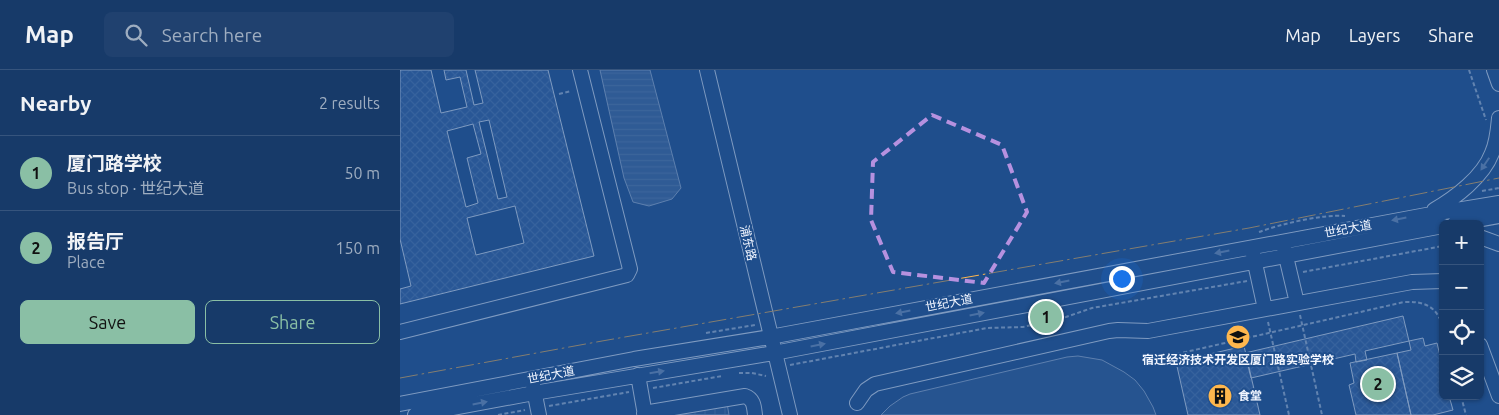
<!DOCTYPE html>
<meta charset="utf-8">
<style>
body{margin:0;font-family:Ubuntu,"Noto Sans SC",sans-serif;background:#20416f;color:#f1f3f6}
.controls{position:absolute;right:15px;bottom:15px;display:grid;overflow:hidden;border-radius:8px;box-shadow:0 1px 4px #0004}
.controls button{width:45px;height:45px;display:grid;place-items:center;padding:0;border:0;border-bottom:1px solid #36547d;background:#173a69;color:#f1f3f6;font:25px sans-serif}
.you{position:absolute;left:721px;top:208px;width:18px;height:18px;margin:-12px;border:4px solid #fff;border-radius:50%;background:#1a73e8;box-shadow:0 0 0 8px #1a73e833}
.badge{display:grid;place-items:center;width:32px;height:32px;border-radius:50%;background:#8abfa5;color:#111;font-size:16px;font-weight:700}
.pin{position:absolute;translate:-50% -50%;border:2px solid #fff;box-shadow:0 1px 5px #0006}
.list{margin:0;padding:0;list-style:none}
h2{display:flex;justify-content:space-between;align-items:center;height:65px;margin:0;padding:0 20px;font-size:21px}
h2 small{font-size:16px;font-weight:400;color:#9eadc0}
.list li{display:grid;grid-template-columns:32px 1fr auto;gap:15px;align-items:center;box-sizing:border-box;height:75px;padding:0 20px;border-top:1px solid #36547d}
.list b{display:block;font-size:19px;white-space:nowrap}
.list p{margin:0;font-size:16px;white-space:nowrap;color:#9eadc0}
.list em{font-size:16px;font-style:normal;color:#9eadc0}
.actions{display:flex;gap:10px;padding:15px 20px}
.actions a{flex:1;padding:11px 0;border:1px solid #8abfa5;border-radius:8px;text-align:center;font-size:18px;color:#8abfa5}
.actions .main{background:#8abfa5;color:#111}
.icon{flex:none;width:28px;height:28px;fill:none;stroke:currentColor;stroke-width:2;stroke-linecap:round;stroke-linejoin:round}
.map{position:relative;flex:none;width:1099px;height:345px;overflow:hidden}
header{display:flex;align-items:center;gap:30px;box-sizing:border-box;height:70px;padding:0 25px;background:#173a69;border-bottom:1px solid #36547d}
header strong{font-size:24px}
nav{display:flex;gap:28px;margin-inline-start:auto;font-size:18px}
.search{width:350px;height:45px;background:#20416f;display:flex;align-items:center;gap:12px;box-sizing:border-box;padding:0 18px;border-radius:8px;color:#9eadc0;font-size:19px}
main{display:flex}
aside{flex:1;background:#173a69}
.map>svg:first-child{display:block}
.built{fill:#305b95;stroke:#a8bbd7}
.plaza{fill:url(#plaza-grid);stroke:#a8bbd7}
.water{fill:url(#water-rules);stroke:#a8bbd7}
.building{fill:url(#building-cross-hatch);stroke:#f2f6ff;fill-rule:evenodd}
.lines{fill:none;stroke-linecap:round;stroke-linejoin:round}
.minor-casing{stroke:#f2f6ff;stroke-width:16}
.path{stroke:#b3c4dc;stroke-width:2;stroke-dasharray:4 2.5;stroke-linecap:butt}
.minor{stroke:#1f4e8c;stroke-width:14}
.power{stroke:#ffb74d;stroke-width:1;stroke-dasharray:18 4 2.5 4;stroke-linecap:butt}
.oneway{fill:#7e9ac0}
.marked{fill:none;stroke:#b691df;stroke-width:4;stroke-dasharray:10 6;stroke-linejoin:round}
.labels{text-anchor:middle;stroke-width:4;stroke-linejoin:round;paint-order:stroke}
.street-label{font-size:12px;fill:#f2f6ff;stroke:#1f4e8c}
.poi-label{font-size:12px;font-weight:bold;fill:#f2f6ff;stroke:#1f4e8c}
</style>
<header>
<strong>Map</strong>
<div class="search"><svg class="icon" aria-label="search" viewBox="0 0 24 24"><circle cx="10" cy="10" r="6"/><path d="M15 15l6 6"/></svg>Search here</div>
<nav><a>Map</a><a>Layers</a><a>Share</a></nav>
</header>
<main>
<aside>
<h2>Nearby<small>2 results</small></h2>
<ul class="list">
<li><span class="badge">1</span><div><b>厦门路学校</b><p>Bus stop · 世纪大道</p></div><em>50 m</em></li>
<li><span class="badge">2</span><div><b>报告厅</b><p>Place</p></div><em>150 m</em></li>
</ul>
<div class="actions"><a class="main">Save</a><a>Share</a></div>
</aside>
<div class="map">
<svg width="1099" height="345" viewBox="0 0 1099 345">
<defs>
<pattern id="plaza-grid" width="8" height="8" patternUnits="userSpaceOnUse" patternTransform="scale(1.25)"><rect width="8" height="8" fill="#305b95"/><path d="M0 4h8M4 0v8" fill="none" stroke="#4e73a5"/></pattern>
<pattern id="water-rules" width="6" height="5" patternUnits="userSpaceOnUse" patternTransform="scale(1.25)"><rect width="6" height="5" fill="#446ba0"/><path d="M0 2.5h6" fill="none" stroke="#5f81ae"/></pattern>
<pattern id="building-cross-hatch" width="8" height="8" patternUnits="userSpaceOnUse" patternTransform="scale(1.25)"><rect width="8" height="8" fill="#3563a3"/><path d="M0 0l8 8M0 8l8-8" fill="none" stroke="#537ab1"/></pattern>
</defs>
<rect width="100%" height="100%" fill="#1f4e8c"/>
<!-- built -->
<path class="built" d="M678 286 702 290 724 302 735 310 744 321 753 337 756 345H481L490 336 503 327 510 324 667 287Z"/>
<!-- plaza -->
<path class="plaza" d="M327 333 329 345H252Z"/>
<!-- water -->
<path class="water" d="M200 0H250L281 118 272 129 249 136 233 132 224 108Z"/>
<!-- building -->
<path class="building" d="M0 0H31L41 43 67 37 60 7 46 10 44 0H66L74 35 83 33 75 0H148L194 186 0 234V219L11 216 0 169ZM89 50 107 127 98 129 79 52ZM73 54 81 84 67 88 78 133 66 137 47 61ZM115 136 124 173 76 185 67 148Z
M1003 246 1009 271 965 281 967 290 956 292 955 284 851 308 845 283Z
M1023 268 1025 276 1037 273 1043 298V326H1049L1053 340 1033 345H1011L997 283 1011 280 1009 271Z
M844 276 860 345H788L776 292Z
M997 283 1011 345H956L949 315 954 313 950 293Z"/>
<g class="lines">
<defs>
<path id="minor" d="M307 0 390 345
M1094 0 1099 14
M1034 140C1055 128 1083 107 1092 83 1097 72 1098 59 1099 48
M1054 154 1099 146
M1080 167 1099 174
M884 178 897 233
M853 184 865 239
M0 262 227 205 230 199 180 0
M1080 275 1099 326
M238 305 245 345
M133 315 139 345
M457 333 466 320 475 314 709 261 718 260 748 261 1012 212 1043 211
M0 334 234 289 370 267 1026 145 1099 133
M244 343 345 326C354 329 354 337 355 345
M15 345 134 323 374 283 1043 156"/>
</defs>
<!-- minor casing -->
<use href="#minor" class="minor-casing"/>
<!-- path -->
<path class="path" d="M1069 0 1086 50
M159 24 171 21
M1082 121 1099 118
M859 162C881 154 922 144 945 146
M903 202 1043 176
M900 245 922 345
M868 252 889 345
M306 263 355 255
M777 284 1004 232C1024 231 1037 236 1043 257
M390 295 587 258 623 257 666 247 692 238 847 211
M339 303H352L366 306
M253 318 322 306
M1061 326 1066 345
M149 336 229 322
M98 345 125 340"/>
<!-- minor -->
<use href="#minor" class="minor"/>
<!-- power -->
<path class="power" d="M0 308 202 271 849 158 1099 108"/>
</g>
<!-- one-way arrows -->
<defs><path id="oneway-solid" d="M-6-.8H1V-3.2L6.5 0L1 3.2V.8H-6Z" transform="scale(1.25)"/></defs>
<g class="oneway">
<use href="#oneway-solid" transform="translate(1085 94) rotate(124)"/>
<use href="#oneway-solid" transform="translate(999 149) rotate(169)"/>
<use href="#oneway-solid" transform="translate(822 182) rotate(169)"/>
<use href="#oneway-solid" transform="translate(662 212) rotate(169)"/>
<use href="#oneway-solid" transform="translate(503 242) rotate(169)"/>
<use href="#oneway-solid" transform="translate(577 244) rotate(-11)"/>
<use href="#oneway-solid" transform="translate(418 275) rotate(-11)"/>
<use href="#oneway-solid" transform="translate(257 302) rotate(-9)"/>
<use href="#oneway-solid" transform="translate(80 333) rotate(-11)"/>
</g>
<!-- marked area -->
<path d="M0 0H1099V345H0ZM532 45 602 75 627 142 584 213 493 202 471 150 473 92Z" fill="#1f4e8c" fill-opacity=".55" fill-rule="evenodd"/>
<path class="marked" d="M532 45 602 75 627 142 584 213 493 202 471 150 473 92Z"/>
<!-- icons -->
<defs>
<symbol id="school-disc" viewBox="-11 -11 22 22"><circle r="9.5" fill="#ffb74d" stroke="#1f4e8c"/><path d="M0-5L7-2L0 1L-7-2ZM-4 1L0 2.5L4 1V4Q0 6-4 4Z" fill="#111"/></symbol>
<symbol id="building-disc" viewBox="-11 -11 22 22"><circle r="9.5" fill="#ffb74d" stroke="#1f4e8c"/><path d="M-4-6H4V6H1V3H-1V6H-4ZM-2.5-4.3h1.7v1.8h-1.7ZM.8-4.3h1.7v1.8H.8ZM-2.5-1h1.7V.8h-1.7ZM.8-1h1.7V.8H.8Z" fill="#111"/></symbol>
</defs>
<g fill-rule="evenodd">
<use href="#school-disc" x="824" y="253" width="28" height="28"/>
<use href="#building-disc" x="806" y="312" width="28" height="28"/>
</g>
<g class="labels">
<!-- street labels -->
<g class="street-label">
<text transform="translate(948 159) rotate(-11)" y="4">世纪大道</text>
<text transform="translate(348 173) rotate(77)" y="4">浦东路</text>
<text transform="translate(549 233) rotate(-11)" y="4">世纪大道</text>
<text transform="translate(151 305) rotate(-11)" y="4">世纪大道</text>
</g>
<!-- poi labels -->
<g class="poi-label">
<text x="838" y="294">宿迁经济技术开发区厦门路实验学校</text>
<text x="838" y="330" text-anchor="start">食堂</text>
</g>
</g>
</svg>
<div class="controls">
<button>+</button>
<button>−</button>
<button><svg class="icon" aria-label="locate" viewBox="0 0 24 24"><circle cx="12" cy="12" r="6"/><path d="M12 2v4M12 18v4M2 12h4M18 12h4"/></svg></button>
<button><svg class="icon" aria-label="layers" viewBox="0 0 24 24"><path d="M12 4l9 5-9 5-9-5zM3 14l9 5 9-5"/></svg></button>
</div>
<div class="you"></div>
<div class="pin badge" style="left:646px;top:247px">1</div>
<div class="pin badge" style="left:978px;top:314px">2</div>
</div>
</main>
